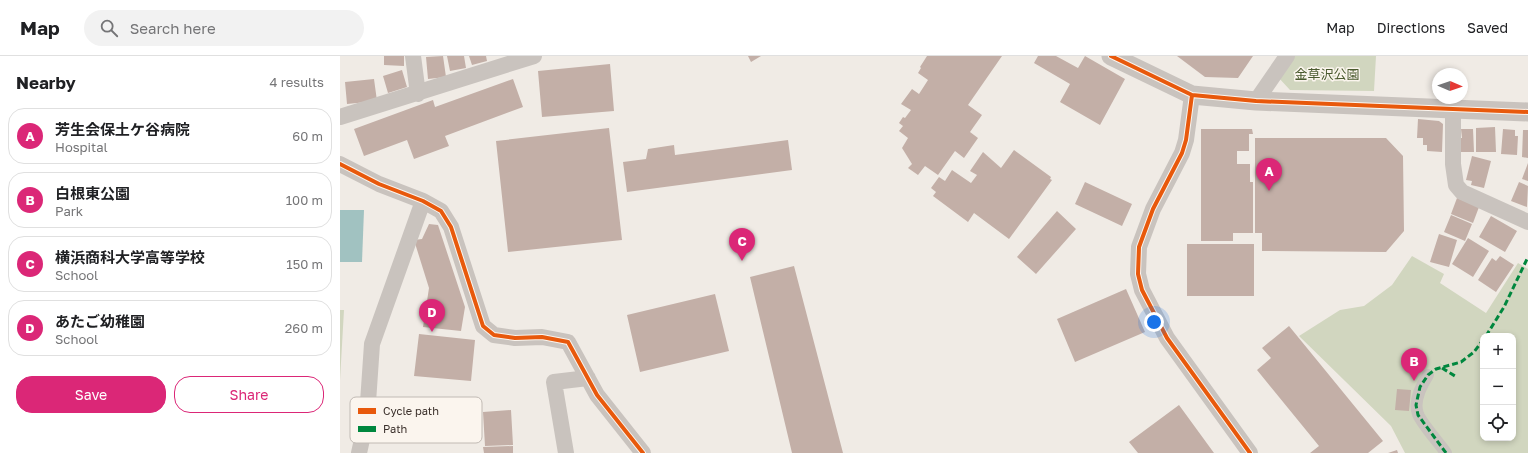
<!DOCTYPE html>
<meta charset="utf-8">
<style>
body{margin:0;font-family:"Golos Text","Noto Sans JP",sans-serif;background:#f2f2f2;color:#202124}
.controls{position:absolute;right:12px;bottom:12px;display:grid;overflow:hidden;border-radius:8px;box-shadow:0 2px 6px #0003}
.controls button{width:36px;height:36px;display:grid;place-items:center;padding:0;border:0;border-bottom:1px solid #e0e0e0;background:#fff;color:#202124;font:20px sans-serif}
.compass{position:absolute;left:1092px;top:12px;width:36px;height:36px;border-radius:50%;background:#fff;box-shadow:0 2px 6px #0003;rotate:92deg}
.you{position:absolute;left:814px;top:266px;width:14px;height:14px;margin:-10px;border:3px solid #fff;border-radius:50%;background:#1a73e8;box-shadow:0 0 0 6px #1a73e833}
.badge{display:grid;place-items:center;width:26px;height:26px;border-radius:50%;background:#db2777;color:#fff;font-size:13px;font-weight:700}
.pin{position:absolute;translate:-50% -33px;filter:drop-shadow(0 1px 2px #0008)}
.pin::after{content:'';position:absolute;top:21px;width:14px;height:12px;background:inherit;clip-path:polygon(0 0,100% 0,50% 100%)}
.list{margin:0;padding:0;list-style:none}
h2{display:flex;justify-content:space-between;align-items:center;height:52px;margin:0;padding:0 16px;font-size:17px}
h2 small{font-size:13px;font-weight:400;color:#757577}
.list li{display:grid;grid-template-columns:26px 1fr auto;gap:12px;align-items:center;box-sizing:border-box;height:56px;margin:0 8px 8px;padding:0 8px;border:1px solid #e0e0e0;border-radius:16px}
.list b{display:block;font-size:15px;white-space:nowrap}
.list p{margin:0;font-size:13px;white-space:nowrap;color:#757577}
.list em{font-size:13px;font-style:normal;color:#757577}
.actions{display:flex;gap:8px;padding:12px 16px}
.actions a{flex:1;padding:9px 0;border:1px solid #db2777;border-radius:16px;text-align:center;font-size:14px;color:#db2777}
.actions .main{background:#db2777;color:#fff}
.icon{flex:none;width:22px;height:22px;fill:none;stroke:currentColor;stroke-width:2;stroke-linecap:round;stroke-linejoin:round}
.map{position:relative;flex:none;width:1188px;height:397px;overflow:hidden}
header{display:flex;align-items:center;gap:24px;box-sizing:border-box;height:56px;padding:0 20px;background:#fff;border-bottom:1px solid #e0e0e0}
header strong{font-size:19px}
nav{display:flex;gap:22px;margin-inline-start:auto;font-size:14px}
.search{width:280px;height:36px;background:#f2f2f2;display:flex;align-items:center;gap:10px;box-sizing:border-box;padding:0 14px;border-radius:22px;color:#757577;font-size:15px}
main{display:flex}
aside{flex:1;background:#fff}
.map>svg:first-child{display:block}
.green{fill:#d1d6bf;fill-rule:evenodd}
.water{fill:#a1c2c1}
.building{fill:#c3afa7}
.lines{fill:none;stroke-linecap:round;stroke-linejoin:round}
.pedestrian{stroke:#c9c3be;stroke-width:12}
.minor{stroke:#c9c3be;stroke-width:16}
.tertiary{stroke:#c9c3be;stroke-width:19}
.quiet{stroke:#00873e;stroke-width:3;stroke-dasharray:6 3;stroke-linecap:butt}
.cycleway-casing{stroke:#fbf5ee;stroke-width:6}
.cycleway{stroke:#e8590c;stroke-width:4}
.labels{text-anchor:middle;stroke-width:3;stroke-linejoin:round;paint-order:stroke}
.park-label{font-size:13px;fill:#4a5a2e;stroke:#fbf5ee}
.key{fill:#fbf5ee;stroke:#c1bab4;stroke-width:1}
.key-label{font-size:11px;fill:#3b302b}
</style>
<header>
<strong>Map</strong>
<div class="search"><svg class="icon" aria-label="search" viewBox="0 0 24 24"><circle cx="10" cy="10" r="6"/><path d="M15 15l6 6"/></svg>Search here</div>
<nav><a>Map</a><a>Directions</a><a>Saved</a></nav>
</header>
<main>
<aside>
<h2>Nearby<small>4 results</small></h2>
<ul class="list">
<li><span class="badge">A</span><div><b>芳生会保土ケ谷病院</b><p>Hospital</p></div><em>60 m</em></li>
<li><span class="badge">B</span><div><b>白根東公園</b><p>Park</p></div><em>100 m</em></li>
<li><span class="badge">C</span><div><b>横浜商科大学高等学校</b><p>School</p></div><em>150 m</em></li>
<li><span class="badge">D</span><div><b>あたご幼稚園</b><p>School</p></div><em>260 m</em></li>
</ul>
<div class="actions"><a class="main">Save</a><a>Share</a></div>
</aside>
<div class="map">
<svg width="1188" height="397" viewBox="0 0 1188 397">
<rect width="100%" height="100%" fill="#f0ebe5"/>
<!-- green -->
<path class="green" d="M954 0H1036L1034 35 950 34 938 21Z
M1072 200 1104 218 1100 227 1146 257 1178 207 1188 213V397H1065L1051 370 959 280 1000 254 1024 250 1052 229ZM1143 280H1173V382H1143Z
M0 254H4L0 324Z"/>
<!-- water -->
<path class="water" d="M0 154H24L22 206H0Z"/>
<!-- building -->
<path class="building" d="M44 0H64V10L44 9Z
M103 0 106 21 88 23 86 1Z
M107 0H124L126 12 110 15Z
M129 0H146L147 5 132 9Z
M408 0H421L411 6Z
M587 0H662L628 49 642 59 630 76 638 82 624 102 615 95 598 119 585 110 578 119 568 112 572 108 562 92 568 82 559 75 563 70 559 67 563 61 565 62 571 54 561 48 572 33 579 38 588 24 578 17 581 12 580 11Z
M698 0H716L738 12 745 0 785 23 760 69 720 46 730 28 694 7Z
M837 0H913L898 22 865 21Z
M270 8 274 55 202 61 198 15Z
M62 14 67 31 48 37 43 20Z
M34 23 37 45 7 48 5 26Z
M173 23 183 51 105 80 109 90 74 103 67 84 24 100 14 73 93 44 95 51Z
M1078 63 1099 65 1103 68 1102 96 1087 95V89H1083V82H1077Z
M1155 71 1156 96H1136V72Z
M269 72 282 184 168 196 156 85Z
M861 73H912L913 78H909V95H897V108H910V126H913V177H893V185H861Z
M1121 73H1133L1134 96H1121L1120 82H1122Z
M1163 73 1175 74V80H1178L1177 99 1161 98Z
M1183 74H1188V102L1182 101Z
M915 82H1046L1063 100 1064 175 1046 196 922 195V177H915Z
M448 84 452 114 287 136 283 106 306 103 308 93 334 89 335 99Z
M674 94 711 121 710 123 712 124 669 183 634 157 628 166 593 140 596 136 591 132 599 121 605 125 612 114 631 127 637 119 630 115 643 96 661 112Z
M1132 100 1151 105 1144 132 1131 129 1132 125 1126 124Z
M1188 107V125L1182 123Z
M745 126 792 148 782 170 735 148Z
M1179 126 1188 130 1187 151 1171 145Z
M1117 142 1139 151 1133 167 1111 158Z
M717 155 736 173 696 218 677 201Z
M1111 159 1132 168 1125 185 1104 176Z
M1151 160 1177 175 1165 196 1139 181Z
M89 168 98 169 125 251 121 275 83 271 89 232 74 184 82 183Z
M1099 178 1117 184 1109 211 1090 206Z
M1128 182 1149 195 1133 221 1112 208Z
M847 188H914V240H847Z
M1160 200 1174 209 1156 236 1138 224 1152 202 1156 205Z
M454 210 503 397H452L410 221Z
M786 233 805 276 735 306 717 263Z
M375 238 389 295 300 316 287 259Z
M949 270 1043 385 1028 397H970L979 390 917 314 931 302 922 292Z
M79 278 135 284 131 325 74 320Z
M1057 333 1071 334 1069 355 1055 354Z
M839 349 874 397H798L789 386Z
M171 354 173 389 145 390 143 356Z
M173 390V397H144L143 391Z
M1057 394 1058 397H1048Z"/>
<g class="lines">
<!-- pedestrian -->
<path class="pedestrian" d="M1088 319C1081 330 1073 345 1078 358 1081 367 1100 388 1106 397"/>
<!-- minor -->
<path class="minor" d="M73 0 78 38
M852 39 846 84 842 97 813 153 799 191 798 218 802 234 827 282 910 397
M916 45 947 0
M1113 54V108L1116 129 1122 136 1188 166
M0 61 194 0
M0 108 39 128 83 145 101 155 111 171 143 270 154 279 175 282 202 281 228 286 257 339 303 397
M19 397 27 361 32 288 83 145
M226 397 214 326 248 322"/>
<!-- tertiary -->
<path class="tertiary" d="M771 0 852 39 916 45 1188 56"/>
<!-- quiet -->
<path class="quiet" d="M1146 280 1164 251 1188 201
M1102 312 1115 320
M1106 397 1078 359 1076 349 1080 331 1088 319 1096 313 1121 306 1134 296 1143 284"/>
<defs>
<path id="cycleway" d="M771 0 852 39 916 45 1188 56
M852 39 846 84 842 97 813 153 799 191 798 218 802 234 827 282 910 397
M0 108 39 128 83 145 101 155 111 171 143 270 154 279 175 282 202 281 228 286 257 339 303 397"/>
</defs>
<!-- cycleway casing -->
<use href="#cycleway" class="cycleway-casing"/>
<!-- cycleway -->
<use href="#cycleway" class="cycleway"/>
</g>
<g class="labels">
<!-- park labels -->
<g class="park-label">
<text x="987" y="23">金草沢公園</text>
</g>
</g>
<!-- legend -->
<rect x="10" y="341" width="132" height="46" rx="6" class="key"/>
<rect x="18" y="352" width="18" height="6" fill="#e8590c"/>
<rect x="18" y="370" width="18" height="6" fill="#00873e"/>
<g class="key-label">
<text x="43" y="359">Cycle path</text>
<text x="43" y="377">Path</text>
</g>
</svg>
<div class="controls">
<button>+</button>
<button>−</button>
<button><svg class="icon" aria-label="locate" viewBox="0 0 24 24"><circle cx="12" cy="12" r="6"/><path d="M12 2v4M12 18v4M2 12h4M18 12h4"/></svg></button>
</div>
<svg class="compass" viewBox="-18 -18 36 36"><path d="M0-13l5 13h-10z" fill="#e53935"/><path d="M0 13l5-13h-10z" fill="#757577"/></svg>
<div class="you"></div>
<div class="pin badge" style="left:929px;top:135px">A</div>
<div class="pin badge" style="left:1074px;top:325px">B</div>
<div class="pin badge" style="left:402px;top:205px">C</div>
<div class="pin badge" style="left:92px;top:276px">D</div>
</div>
</main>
